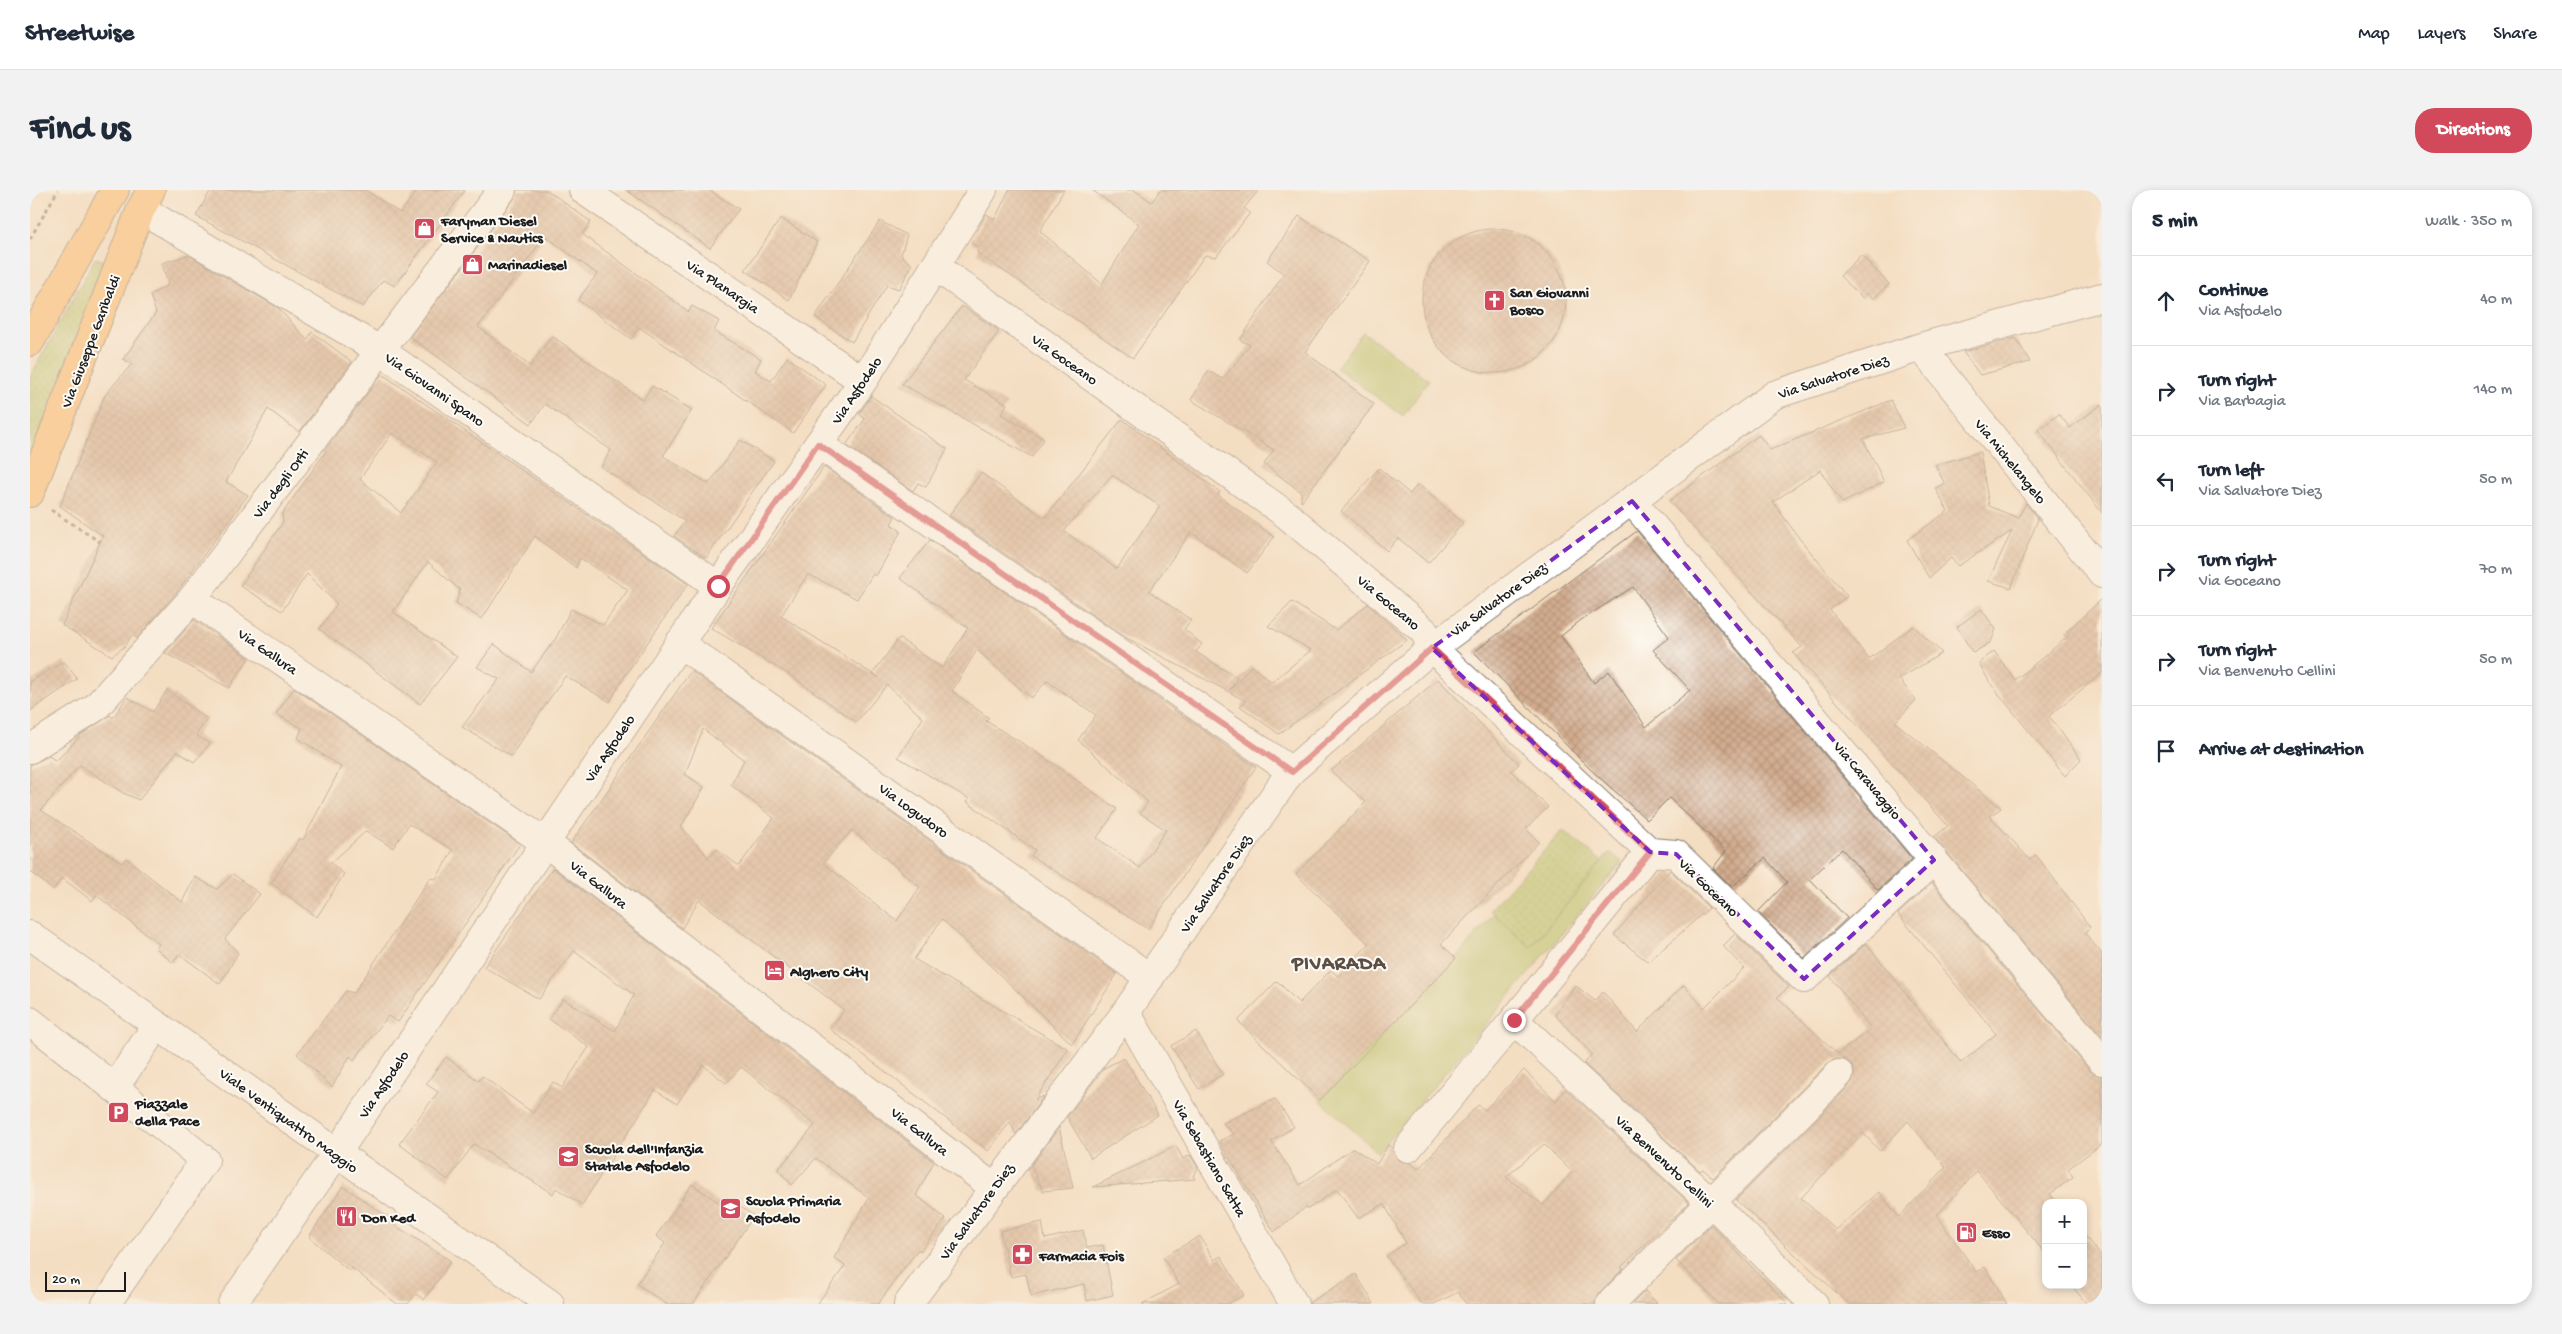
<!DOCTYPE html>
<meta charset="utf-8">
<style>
body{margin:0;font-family:"Gochi Hand",sans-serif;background:#f2f2f3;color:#1f2937}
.controls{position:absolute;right:15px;bottom:15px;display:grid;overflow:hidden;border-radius:10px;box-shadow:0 2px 8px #0003}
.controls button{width:45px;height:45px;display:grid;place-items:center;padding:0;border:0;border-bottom:1px solid #e0e1e3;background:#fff;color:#1f2937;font:25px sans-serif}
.scale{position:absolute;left:15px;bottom:12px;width:81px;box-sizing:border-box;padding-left:5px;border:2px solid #1c1c1c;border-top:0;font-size:14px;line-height:18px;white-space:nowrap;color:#1c1c1c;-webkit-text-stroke:4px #fdfcf7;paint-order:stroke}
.stop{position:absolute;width:15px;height:15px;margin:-11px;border:4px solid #d1495b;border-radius:50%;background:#fff}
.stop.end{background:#d1495b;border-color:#fff;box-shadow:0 1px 5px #0008}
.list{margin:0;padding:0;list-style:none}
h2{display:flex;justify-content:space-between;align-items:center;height:65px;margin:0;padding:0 20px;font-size:21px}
h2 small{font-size:16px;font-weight:400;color:#747a83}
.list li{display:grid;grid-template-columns:32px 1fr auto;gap:15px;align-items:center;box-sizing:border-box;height:90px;padding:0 20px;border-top:1px solid #e0e1e3}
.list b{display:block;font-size:19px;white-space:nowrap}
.list p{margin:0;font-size:16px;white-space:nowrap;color:#747a83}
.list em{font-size:16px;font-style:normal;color:#747a83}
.icon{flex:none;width:28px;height:28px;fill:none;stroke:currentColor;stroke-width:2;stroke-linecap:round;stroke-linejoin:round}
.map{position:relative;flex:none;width:2072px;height:1114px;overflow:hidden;border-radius:20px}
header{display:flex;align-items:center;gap:30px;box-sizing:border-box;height:70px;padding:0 25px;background:#fff;border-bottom:1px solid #e0e1e3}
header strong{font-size:24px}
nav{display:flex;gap:28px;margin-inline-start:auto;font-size:18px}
.intro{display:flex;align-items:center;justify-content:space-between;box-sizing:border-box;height:120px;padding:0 30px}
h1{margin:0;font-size:35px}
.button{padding:12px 22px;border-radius:20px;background:#d1495b;color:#fff;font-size:18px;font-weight:700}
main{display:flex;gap:30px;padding:0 30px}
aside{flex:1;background:#fff;border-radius:20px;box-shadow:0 2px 8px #0003}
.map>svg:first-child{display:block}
.grass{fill:url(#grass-dots);stroke:#666e40}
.park{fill:#b0c063;stroke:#666e40}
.building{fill:url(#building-cross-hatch);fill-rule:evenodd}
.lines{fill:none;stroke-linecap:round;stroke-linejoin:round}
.minor-casing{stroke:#887d6f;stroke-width:30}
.major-casing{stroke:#887d6f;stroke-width:30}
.path{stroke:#887d6f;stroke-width:3;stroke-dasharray:4 4;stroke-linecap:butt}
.minor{stroke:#fff;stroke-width:28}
.major{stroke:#fdbc6f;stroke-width:28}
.route{stroke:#d1495b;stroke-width:6}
.marked{fill:none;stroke:#7b2cbf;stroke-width:4;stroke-dasharray:10 6;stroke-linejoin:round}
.labels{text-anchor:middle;stroke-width:4;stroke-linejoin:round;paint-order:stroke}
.poi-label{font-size:15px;font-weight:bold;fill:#1c1c1c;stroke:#fdfcf7;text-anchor:start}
.street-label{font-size:15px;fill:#1c1c1c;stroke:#fdfcf7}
.district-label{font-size:20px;font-weight:bold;letter-spacing:1px;fill:#5c4e44;stroke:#fdfcf7}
</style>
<header>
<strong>Streetwise</strong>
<nav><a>Map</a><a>Layers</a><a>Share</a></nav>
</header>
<div class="intro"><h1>Find us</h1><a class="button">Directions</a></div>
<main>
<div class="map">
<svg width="2072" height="1114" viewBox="0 0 2072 1114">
<defs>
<pattern id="grass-dots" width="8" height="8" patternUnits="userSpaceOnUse" patternTransform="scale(1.25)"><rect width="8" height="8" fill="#b0c063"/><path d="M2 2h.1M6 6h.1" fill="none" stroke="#97a455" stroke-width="1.8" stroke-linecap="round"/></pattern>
<pattern id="building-cross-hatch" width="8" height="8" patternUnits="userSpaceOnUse" patternTransform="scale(1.25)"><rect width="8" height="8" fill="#d2ac8e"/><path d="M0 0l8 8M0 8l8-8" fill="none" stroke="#b4937a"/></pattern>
</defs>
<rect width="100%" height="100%" fill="#fdfcf7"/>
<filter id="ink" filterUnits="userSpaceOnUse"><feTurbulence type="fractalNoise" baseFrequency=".02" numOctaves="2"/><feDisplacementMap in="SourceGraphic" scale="10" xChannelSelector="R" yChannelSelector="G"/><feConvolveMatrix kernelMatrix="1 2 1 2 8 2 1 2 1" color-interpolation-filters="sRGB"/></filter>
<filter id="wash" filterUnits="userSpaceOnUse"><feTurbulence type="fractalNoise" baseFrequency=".0096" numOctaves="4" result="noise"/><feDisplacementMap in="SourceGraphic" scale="20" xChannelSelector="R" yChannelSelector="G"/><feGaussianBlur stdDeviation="1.12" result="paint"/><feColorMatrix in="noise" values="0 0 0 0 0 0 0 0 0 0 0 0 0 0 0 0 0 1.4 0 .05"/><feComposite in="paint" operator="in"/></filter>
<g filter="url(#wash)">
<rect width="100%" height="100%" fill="#f4dec2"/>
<!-- grass -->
<path class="grass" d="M65 68 75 71 0 272V187Z
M1533 640 1572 672 1501 757 1460 720Z"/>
<!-- park -->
<path class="park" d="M1333 142 1399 190 1373 226 1306 178Z
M1580 662 1592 672 1348 963 1290 910 1426 768 1464 724 1501 757Z"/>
<g id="blocks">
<!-- building -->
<path class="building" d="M181 0H335L370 23 388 0H435L365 96 353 90 333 117 166 26Z
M487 0H517L561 32 552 44 659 122 662 116 689 131 684 141 731 169 725 181 741 191 757 167 796 195 763 243 609 137 601 149 548 110 567 84 515 46 448 137 500 176 522 146 613 210 622 196 662 220 633 266 679 294 710 250 744 271 676 368 644 346 655 331 571 277 581 260 515 214 501 234 380 147 484 9Z
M596 0H679L709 19 680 58Z
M979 0H1034L1010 41 1072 94 1109 34 1062 0H1104L1122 12 1130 0H1229L1214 18 1220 23 1186 67 1175 65 1103 168 947 63 949 57 941 53 956 24 965 29Z
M1269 26 1340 71 1275 162 1344 214 1271 312V302L1234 274 1244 260 1161 210 1178 181 1193 189 1220 155 1210 150 1254 84 1237 71Z
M751 28 787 52 759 110 715 80Z
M850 31 877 45 871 65 882 75 869 99 857 95 822 152 785 127Z
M1392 111a72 72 0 1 1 144 0a72 72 0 1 1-144 0Z
M158 65 248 118 277 150 282 142 322 172 269 242 238 219 196 292 218 305 146 403 107 448 102 445 95 456 82 466 32 435 73 346 30 316 75 205 102 174 93 169 126 123 120 105 138 95 132 73Z
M1831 65 1859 94 1843 109 1837 103 1833 108 1810 86Z
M932 116 969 141 934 190 977 214 971 224 1014 249 1002 267 872 194Z
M1986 148 2000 172 1950 185 1933 162Z
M352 184 658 394 596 484 580 512 535 486 481 566 432 537 469 489 447 477 464 454 501 482 526 448 541 419 573 435 598 400 550 368 546 378 505 346 452 429 426 413 430 400 398 372 363 422 427 467 390 514 289 439 307 414 277 384 252 421 210 396 253 332 252 324 296 261 295 260ZM362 243 407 272 371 323 330 289Z
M841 206 917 259 896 297 888 293 883 301 816 255 835 229 829 224Z
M1861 210 1874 238 1833 249 1854 292 1812 313 1790 280 1743 312 1769 348 1817 406 1800 420 1839 469 1883 436 1912 463 1869 489 1886 510 1865 532 1971 618 1960 626 2000 670 2006 665 2060 737 2055 743 2072 764V847L1904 647 1918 636 1763 463 1772 457 1639 311 1729 245 1740 260Z
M2072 214V323L2008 240 2029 224 2040 238Z
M1092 229 1190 302 1188 305 1244 347 1217 383 1161 342 1119 401 1161 430 1154 439 1172 454 1166 462 1207 488 1200 500 1221 476 1242 492 1281 460 1238 436 1262 412 1306 440 1338 414 1377 450 1249 544 1210 516 1216 511 1095 447 919 325 951 283 1015 328ZM1082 285 1130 316 1087 379 1034 341Z
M1950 262 1959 316 1988 328 1996 313 2008 329 1981 398 1958 391 1982 341 1928 376 1921 368 1899 388 1877 350 1918 321 1905 298 1915 294 1905 275Z
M794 277 865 327 861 334 871 341 846 386 843 384 827 409 778 384 751 426 849 488 843 483 869 448 912 478 938 438 870 388 900 350 1226 577 1118 739 1001 666 1005 660 937 612 939 609 868 567 893 528 857 495 826 532 763 487 681 438ZM947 460 1001 508 1017 491 1066 525 1048 550 1118 612 1110 623 1136 640 1110 678 1067 648 1087 619 1008 563 956 531 959 528 922 501Z
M1349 278 1380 304 1388 294 1433 333 1398 373 1368 348 1357 361 1311 321Z
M1607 341 1882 669 1848 700 1812 659 1780 689 1817 728 1774 768 1728 722 1757 692 1735 668 1702 697 1683 678 1696 661 1639 608 1617 630 1560 579 1444 462ZM1603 397 1639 447 1623 460 1660 500 1616 537 1579 481 1564 493 1531 446 1551 430Z
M2072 409V483L2019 526 2051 569 2035 586 1960 493 1949 473 1964 461 1985 490 2040 445 2037 441Z
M1951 419 1966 439 1961 452 1943 463 1927 437Z
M164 430 219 468 199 498 135 463Z
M34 471 47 489 0 521V492Z
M661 481 1087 784 1042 854 912 729 884 769 1038 859 1005 910 1014 906 986 944 980 932 958 961 800 839 814 820 669 710 652 738 541 653ZM673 539 714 570 701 595 744 628 709 676 687 659 679 668 651 637 674 597 655 584ZM822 640 890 697 867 731 793 673Z
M1408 489 1489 574 1481 581 1518 617 1496 639 1509 652 1411 754 1426 768 1290 910 1208 831 1247 791 1269 813 1301 780 1308 786 1339 754 1266 684 1336 612 1301 581Z
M264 498 490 654 368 832 358 826 324 870 320 866 302 897 267 864 316 801 324 803 400 688 406 689 423 660 379 634 363 658 336 641 301 673 314 684 287 727 241 693 270 648 273 650 311 577 268 548 272 538 246 524Z
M137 500 177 529 166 545 180 554 164 572 147 561 109 610 93 603 50 575 11 620 92 673 96 668 152 712 165 687 187 699 203 684 230 704 195 749 208 763 190 794 149 764 143 773 126 758 129 754 66 705 62 711 32 688 23 700 0 681V575L19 566 26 571 51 545 80 525 83 528 97 507 123 522Z
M523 678 904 972 886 1005 916 1029 890 1061 888 1059 848 1114H787L815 1076 804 1068 839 1008 786 968 762 995 748 980 785 935 711 877 696 893 673 875 647 914 625 900 552 1015 526 998 523 1004 444 954 418 990 369 954 408 902 396 894 416 867 449 891 452 886 503 923 523 892 532 898 559 857 519 829 533 809 585 841 604 805 544 761 509 809 454 777Z
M1640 680 1679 718 1618 772 1584 745Z
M1902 693 2060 881 2072 886V954L2038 979 2043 987 2020 1004 2027 1013H2016V1064L1947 981 1907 1025 1946 1082 1955 1077 1977 1114H1819L1706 1010 1820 895 1824 888V880L1820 873 1813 869H1805L1798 873 1683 988 1673 979 1670 981 1554 874 1562 864 1525 825 1545 795 1565 811 1573 802 1607 842 1654 795 1674 818 1714 778 1693 756 1705 744 1759 797 1747 807 1808 864 1841 839 1800 786 1836 753 1931 873 1966 844 1868 724ZM1878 931 1916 977 1869 1027 1849 1002 1806 1040 1771 1008 1833 943 1850 961Z
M1166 841 1193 884 1169 899 1141 856Z
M1094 868 1128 925 1061 968 1037 927 1074 878Z
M1494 880 1526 911 1535 899 1659 1013 1591 1077 1593 1079 1569 1103 1565 1114H1436L1428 1102 1404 1114H1392L1356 1066 1376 1053 1354 1014 1328 1028 1307 999 1278 1019 1276 1017 1244 1042 1189 951 1204 944 1193 933 1245 909 1264 937 1241 951 1270 995 1323 958 1347 974 1358 955 1363 959 1368 970 1380 973 1388 979 1448 915 1455 920ZM1514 954 1542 982 1513 1015 1476 987Z
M1029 937 1043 998 1013 1001 1001 976Z
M1146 956 1153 969 1160 965 1168 978 1163 986 1165 989 1063 997Z
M662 994 695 1017 700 1010 724 1026 663 1114H636L607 1094 635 1053 626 1046Z
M313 996 362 1030 361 1033 421 1071 394 1110 386 1104 378 1114H367L322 1078 319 1081 279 1047Z
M1012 1032 1015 1049 1053 1040 1057 1058 1073 1055 1083 1105 1057 1111 1054 1094 1001 1106 996 1084 981 1087 970 1041Z
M1681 1035 1758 1114H1689L1646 1070Z
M2053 1044 2072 1067V1114H2057L2041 1095H2053Z
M1170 1046 1184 1070 1191 1066 1214 1105 1198 1114H1112L1149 1094 1133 1067Z
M1326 1084 1344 1114H1280L1279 1113Z
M1615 1101 1628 1114H1602Z"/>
</g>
</g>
<g filter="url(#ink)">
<use href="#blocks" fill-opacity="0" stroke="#887d6f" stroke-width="1"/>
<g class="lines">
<defs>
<path id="minor" d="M553 0 833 191
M111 19 351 161 688 396
M906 77 1257 325 1394 441 1402 458 1620 662 1646 664 1774 789 1904 670
M1891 157 2072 384
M788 254 1261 581
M1602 311 2072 871
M162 409 516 653 963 997
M649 453 1120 788
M0 559 66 517 162 409 472 0
M1620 662 1484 830 1681 1012 1784 1114
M0 745 520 1114
M1096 822 1264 1114
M0 831 175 970 76 1114
M84 898 127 835
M1378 958 1484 830
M202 1114 306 964 688 396 833 191 953 0
M878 1114 1096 822 1261 581 1402 458 1744 205 1891 157 2072 107
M1580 1114 1809 884"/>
<path id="major" d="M0 152 85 0
M0 303 111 19 121 0"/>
</defs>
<!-- minor casing -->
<use href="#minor" class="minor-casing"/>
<!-- major casing -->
<use href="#major" class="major-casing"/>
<!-- path -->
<path class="path" d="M0 49 28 0
M21 320 70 352"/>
<!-- minor -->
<use href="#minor" class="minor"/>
<!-- major -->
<use href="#major" class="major"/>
</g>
</g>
<g class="lines" filter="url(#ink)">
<!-- route -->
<path class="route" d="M688 396 788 254 1262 582 1402 458 1620 662 1484 830"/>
</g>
<!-- marked area -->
<path d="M0 0H2072V1114H0ZM1602 311 1904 670 1774 789 1646 664 1620 662 1402 458Z" fill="#f4dec2" fill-opacity=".55" fill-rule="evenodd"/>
<path class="marked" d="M1602 311 1904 670 1774 789 1646 664 1620 662 1402 458Z"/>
<!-- icons -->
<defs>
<symbol id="shop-square" viewBox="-11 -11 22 22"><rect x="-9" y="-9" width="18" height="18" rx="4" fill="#d1495b" stroke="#fdfcf7"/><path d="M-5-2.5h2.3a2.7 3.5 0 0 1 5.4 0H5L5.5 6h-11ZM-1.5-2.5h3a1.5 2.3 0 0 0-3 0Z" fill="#fff"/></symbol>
<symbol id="church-square" viewBox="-11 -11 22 22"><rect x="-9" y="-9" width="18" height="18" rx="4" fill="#d1495b" stroke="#fdfcf7"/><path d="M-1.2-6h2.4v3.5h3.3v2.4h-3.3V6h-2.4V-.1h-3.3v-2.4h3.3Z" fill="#fff"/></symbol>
<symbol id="hotel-square" viewBox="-11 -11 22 22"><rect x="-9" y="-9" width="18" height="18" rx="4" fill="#d1495b" stroke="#fdfcf7"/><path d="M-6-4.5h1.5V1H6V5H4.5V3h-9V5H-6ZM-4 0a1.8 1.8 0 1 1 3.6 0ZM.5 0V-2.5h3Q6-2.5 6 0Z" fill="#fff"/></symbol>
<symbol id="parking-square" viewBox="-11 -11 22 22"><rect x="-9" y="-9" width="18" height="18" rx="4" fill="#d1495b" stroke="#fdfcf7"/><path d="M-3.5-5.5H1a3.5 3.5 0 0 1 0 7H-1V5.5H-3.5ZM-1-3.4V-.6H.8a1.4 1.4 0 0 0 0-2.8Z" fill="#fff"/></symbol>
<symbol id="school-square" viewBox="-11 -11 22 22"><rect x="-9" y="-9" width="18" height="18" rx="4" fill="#d1495b" stroke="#fdfcf7"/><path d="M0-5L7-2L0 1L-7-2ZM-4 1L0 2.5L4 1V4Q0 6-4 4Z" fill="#fff"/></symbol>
<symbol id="restaurant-square" viewBox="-11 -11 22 22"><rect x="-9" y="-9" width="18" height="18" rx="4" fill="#d1495b" stroke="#fdfcf7"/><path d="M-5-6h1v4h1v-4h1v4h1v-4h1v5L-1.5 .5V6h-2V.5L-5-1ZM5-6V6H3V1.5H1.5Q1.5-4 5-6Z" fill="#fff"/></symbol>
<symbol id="fuel-square" viewBox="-11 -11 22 22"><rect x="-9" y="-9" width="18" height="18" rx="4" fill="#d1495b" stroke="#fdfcf7"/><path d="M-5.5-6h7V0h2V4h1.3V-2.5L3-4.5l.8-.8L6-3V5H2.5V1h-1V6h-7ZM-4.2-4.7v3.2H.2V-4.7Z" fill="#fff"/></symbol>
<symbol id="pharmacy-square" viewBox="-11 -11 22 22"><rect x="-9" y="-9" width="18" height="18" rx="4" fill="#d1495b" stroke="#fdfcf7"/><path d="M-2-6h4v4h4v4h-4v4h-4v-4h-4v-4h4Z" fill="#fff"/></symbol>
</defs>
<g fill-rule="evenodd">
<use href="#shop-square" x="382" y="26" width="25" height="25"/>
<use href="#shop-square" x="430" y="62" width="25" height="25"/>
<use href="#church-square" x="1452" y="98" width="25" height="25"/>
<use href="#hotel-square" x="732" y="768" width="25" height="25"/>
<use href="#parking-square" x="76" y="910" width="25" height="25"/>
<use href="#school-square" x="526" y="954" width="25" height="25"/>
<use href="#school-square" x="688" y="1006" width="25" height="25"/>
<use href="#restaurant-square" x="304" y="1014" width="25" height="25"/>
<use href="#fuel-square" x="1924" y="1030" width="25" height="25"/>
<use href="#pharmacy-square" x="980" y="1052" width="25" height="25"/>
</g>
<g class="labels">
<!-- poi labels -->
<g class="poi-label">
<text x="411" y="35">Faryman Diesel<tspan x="411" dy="17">Service &amp; Nautics</tspan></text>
<text x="458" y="79">Marinadiesel</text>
<text x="1480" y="107">San Giovanni<tspan x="1480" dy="17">Bosco</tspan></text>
<text x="760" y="786">Alghero City</text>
<text x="105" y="918">Piazzale<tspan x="105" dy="17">della Pace</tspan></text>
<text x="555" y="963">Scuola dell'Infanzia<tspan x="555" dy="17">Statale Asfodelo</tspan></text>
<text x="716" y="1015">Scuola Primaria<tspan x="716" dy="17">Asfodelo</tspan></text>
<text x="332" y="1032">Don Ked</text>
<text x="1952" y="1047">Esso</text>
<text x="1009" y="1070">Farmacia Fois</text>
</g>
<!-- street labels -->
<g class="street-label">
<text transform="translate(693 96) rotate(34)" y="5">Via Planargia</text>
<text transform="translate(60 151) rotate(-69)" y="5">Via Giuseppe Garibaldi</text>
<text transform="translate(1035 169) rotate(35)" y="5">Via Goceano</text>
<text transform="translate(1803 186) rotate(-18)" y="5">Via Salvatore Diez</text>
<text transform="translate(405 199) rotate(35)" y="5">Via Giovanni Spano</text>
<text transform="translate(826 200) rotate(-56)" y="5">Via Asfodelo</text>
<text transform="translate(1981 271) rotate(51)" y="5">Via Michelangelo</text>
<text transform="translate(250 293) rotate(-53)" y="5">Via degli Orti</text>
<text transform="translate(1468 409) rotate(-36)" y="5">Via Salvatore Diez</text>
<text transform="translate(1359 412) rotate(40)" y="5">Via Goceano</text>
<text transform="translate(238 461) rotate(35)" y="5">Via Gallura</text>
<text transform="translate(579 558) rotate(-56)" y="5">Via Asfodelo</text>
<text transform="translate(1838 590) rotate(50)" y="5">Via Caravaggio</text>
<text transform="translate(884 620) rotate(36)" y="5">Via Logudoro</text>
<text transform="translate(1185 693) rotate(-56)" y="5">Via Salvatore Diez</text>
<text transform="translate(569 694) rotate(38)" y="5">Via Gallura</text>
<text transform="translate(1679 697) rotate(44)" y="5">Via Goceano</text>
<text transform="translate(353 894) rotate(-56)" y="5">Via Asfodelo</text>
<text transform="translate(259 930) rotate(36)" y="5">Viale Ventiquattro Maggio</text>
<text transform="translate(890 941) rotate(38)" y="5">Via Gallura</text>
<text transform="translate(1180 968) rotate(60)" y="5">Via Sebastiano Satta</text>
<text transform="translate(1635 971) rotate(43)" y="5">Via Benvenuto Cellini</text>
<text transform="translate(946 1021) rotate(-54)" y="5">Via Salvatore Diez</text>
</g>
<!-- district labels -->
<g class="district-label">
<text x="1309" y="779">PIVARADA</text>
</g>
</g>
</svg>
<div class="controls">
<button>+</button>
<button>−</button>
</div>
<div class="scale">20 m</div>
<div class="stop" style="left:688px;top:396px"></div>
<div class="stop end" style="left:1484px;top:830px"></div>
</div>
<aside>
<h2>5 min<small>Walk · 350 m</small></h2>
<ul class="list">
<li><svg class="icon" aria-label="ahead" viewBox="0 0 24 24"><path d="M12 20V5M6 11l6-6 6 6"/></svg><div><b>Continue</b><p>Via Asfodelo</p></div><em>40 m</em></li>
<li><svg class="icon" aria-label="right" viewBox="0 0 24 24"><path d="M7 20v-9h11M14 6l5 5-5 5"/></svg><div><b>Turn right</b><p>Via Barbagia</p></div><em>140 m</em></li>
<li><svg class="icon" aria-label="left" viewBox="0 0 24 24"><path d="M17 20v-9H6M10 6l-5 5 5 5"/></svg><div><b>Turn left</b><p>Via Salvatore Diez</p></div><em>50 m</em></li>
<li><svg class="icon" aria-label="right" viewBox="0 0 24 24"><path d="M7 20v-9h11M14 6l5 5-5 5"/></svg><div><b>Turn right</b><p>Via Goceano</p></div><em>70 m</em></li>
<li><svg class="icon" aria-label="right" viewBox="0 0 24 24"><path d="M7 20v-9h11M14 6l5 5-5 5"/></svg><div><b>Turn right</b><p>Via Benvenuto Cellini</p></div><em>50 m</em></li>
<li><svg class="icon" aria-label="arrive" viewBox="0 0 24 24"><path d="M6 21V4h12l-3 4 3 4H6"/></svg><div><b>Arrive at destination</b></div></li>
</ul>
</aside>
</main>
